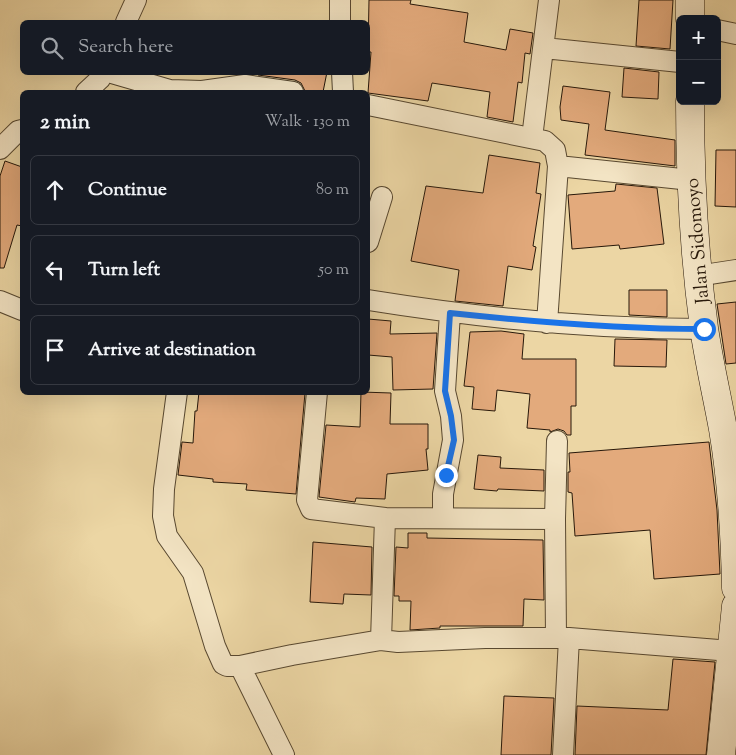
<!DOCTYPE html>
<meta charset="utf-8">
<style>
body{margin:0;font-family:"Sorts Mill Goudy",serif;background:#242831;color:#f1f3f6}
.controls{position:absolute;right:15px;top:15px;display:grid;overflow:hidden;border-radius:8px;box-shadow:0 5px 20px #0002}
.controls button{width:45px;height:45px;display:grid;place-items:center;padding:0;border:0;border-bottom:1px solid #363941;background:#171b24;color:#f1f3f6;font:25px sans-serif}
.stop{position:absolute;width:15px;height:15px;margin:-11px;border:4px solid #1a73e8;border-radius:50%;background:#fff}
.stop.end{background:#1a73e8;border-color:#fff;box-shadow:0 1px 5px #0008}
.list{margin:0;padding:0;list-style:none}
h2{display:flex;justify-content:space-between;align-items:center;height:65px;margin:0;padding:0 20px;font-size:21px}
h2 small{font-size:16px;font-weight:400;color:#9ea1a6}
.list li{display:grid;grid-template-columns:32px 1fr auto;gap:15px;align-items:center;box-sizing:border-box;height:70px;margin:0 10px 10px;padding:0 10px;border:1px solid #363941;border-radius:8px}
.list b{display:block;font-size:19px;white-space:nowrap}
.list em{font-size:16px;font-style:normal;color:#9ea1a6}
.icon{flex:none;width:28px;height:28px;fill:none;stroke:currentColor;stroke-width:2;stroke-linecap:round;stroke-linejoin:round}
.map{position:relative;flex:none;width:736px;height:755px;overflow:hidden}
.search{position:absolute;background:#171b24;box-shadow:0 5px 20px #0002;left:20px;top:20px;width:350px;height:55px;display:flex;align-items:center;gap:12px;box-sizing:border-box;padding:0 18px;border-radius:8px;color:#9ea1a6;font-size:19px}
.panel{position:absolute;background:#171b24;box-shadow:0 5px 20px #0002;left:20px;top:90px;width:350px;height:305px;border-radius:8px}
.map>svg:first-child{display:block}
.building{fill:#e3aa7c;stroke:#27180a}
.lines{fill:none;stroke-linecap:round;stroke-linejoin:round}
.minor-casing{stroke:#584830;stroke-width:22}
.secondary-casing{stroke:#27180a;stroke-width:29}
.minor{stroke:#f3e4c4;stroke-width:20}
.secondary{stroke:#f3e4c4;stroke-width:28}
.route{stroke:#1a73e8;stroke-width:6}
.labels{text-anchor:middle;stroke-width:4.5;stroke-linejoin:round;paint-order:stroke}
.street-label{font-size:19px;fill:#27180a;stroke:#f3e4c4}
</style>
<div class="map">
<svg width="736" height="755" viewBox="0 0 736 755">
<rect width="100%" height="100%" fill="#ecd6a4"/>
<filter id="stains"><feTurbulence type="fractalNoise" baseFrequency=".004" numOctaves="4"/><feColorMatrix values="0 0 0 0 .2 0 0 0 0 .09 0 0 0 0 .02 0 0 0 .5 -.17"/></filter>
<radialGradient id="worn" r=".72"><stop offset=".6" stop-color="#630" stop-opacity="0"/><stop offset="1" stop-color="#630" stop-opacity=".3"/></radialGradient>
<!-- building -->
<path class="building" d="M369 0H411L410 4 468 13 464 42 506 50 510 29 533 33 530 54 525 53 522 83 518 82 513 122 487 117 490 92 432 83 428 101 368 93 371 52H368Z
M639 0H673L670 49 636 46Z
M624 68 659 72 658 99 622 97Z
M259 72H327L323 92 305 91 301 83 295 80 258 75Z
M563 86 610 92 605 130 675 140V166L585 155 589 124 561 120 560 107Z
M716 150H736V207L715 206Z
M489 155 540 163 536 193 541 194 533 246 536 247 532 270 508 266 503 306 455 301 459 270 411 261 426 186 483 193Z
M5 161 22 167V226L17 225 4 268H0V176Z
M616 184 657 188 664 244 620 249 619 245 572 249 568 195 615 191Z
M629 290H667V317L629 315Z
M736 302V363L726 364 717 304Z
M368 319 391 321 390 334 437 333 433 389 393 390 392 357 368 355Z
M501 331 524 334 522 359H576V406H571V435H567L564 431 558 429 550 432V430L527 428 530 394 497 390 495 411 472 409 474 387 464 386 470 332Z
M615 339 667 340 666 367 614 366Z
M199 392 305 393 296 494 246 490 247 484 213 482V479L178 475 182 442 193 443 195 411H197Z
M361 392 391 393 390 424H428V449H426L428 470 387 474 385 499 356 498 355 502 319 497 326 425 360 427Z
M709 442 717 510 720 574 654 579 650 530 575 536 572 493 568 492V472H570L569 453Z
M478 455 501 457 500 468 544 470V491L498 489 497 491 474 489Z
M408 533H427V538L543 540 544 600 524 599 523 626H440V628L410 630 411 601H399V596H394L396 547 408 548Z
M313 542 372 547 371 595 344 594 343 604 310 602Z
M673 659 715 662 706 755H575L577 706 668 710Z
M504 696 554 698 551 755H501Z"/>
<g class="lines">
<defs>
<path id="minor" d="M340 0V22
M126 22 136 0
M717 30 736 34
M544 48 680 62
M108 72 170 90 202 91 245 85 293 92
M342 72 343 92
M86 92 100 79 104 72
M368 105 545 141 555 150 558 166 691 180
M532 138 549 0
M0 149 18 131 22 130
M368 242 382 197
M697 276 736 270
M368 300C480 318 590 329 704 329
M0 301 22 310
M547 323 558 166
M177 392 164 489 163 516 167 536 193 573 215 646 223 664 227 666H240L292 655 381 640 398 642 485 638H569L731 651
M317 392 307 500 311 509 385 518 381 640
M385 518 555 519 556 638
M443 518V494L453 440 451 416 445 391 450 313
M555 519 557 441
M240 666 284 755
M563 755 569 638"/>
<path id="secondary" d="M690 0V19
M690 101C690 177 694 253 704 328 709 362 717 396 723 429 732 482 735 535 736 588
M721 755 736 606"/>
</defs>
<!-- minor casing -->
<use href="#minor" class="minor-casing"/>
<!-- secondary casing -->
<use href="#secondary" class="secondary-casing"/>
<!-- minor -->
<use href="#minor" class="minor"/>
<!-- secondary -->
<use href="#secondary" class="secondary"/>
</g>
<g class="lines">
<!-- route -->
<path class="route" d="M446 475 454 440 451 416 445 391 450 313C535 322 619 329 704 329"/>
</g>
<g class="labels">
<!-- street labels -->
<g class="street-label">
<text transform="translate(696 241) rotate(-95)" y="7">Jalan Sidomoyo</text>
</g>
</g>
<rect width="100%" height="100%" filter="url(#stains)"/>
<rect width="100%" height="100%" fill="url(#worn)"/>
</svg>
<div class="controls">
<button>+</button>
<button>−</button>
</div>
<div class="stop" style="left:704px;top:329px"></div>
<div class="stop end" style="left:446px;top:475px"></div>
<div class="search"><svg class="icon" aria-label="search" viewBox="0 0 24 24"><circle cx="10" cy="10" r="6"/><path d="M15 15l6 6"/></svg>Search here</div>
<section class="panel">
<h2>2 min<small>Walk · 130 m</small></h2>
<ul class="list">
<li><svg class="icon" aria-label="ahead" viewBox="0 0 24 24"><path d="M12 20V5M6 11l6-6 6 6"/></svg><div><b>Continue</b></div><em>80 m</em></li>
<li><svg class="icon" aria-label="left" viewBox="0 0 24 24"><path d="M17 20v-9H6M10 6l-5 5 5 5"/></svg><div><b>Turn left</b></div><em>50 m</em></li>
<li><svg class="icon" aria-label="arrive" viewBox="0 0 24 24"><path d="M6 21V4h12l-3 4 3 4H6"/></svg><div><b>Arrive at destination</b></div></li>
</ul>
</section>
</div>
